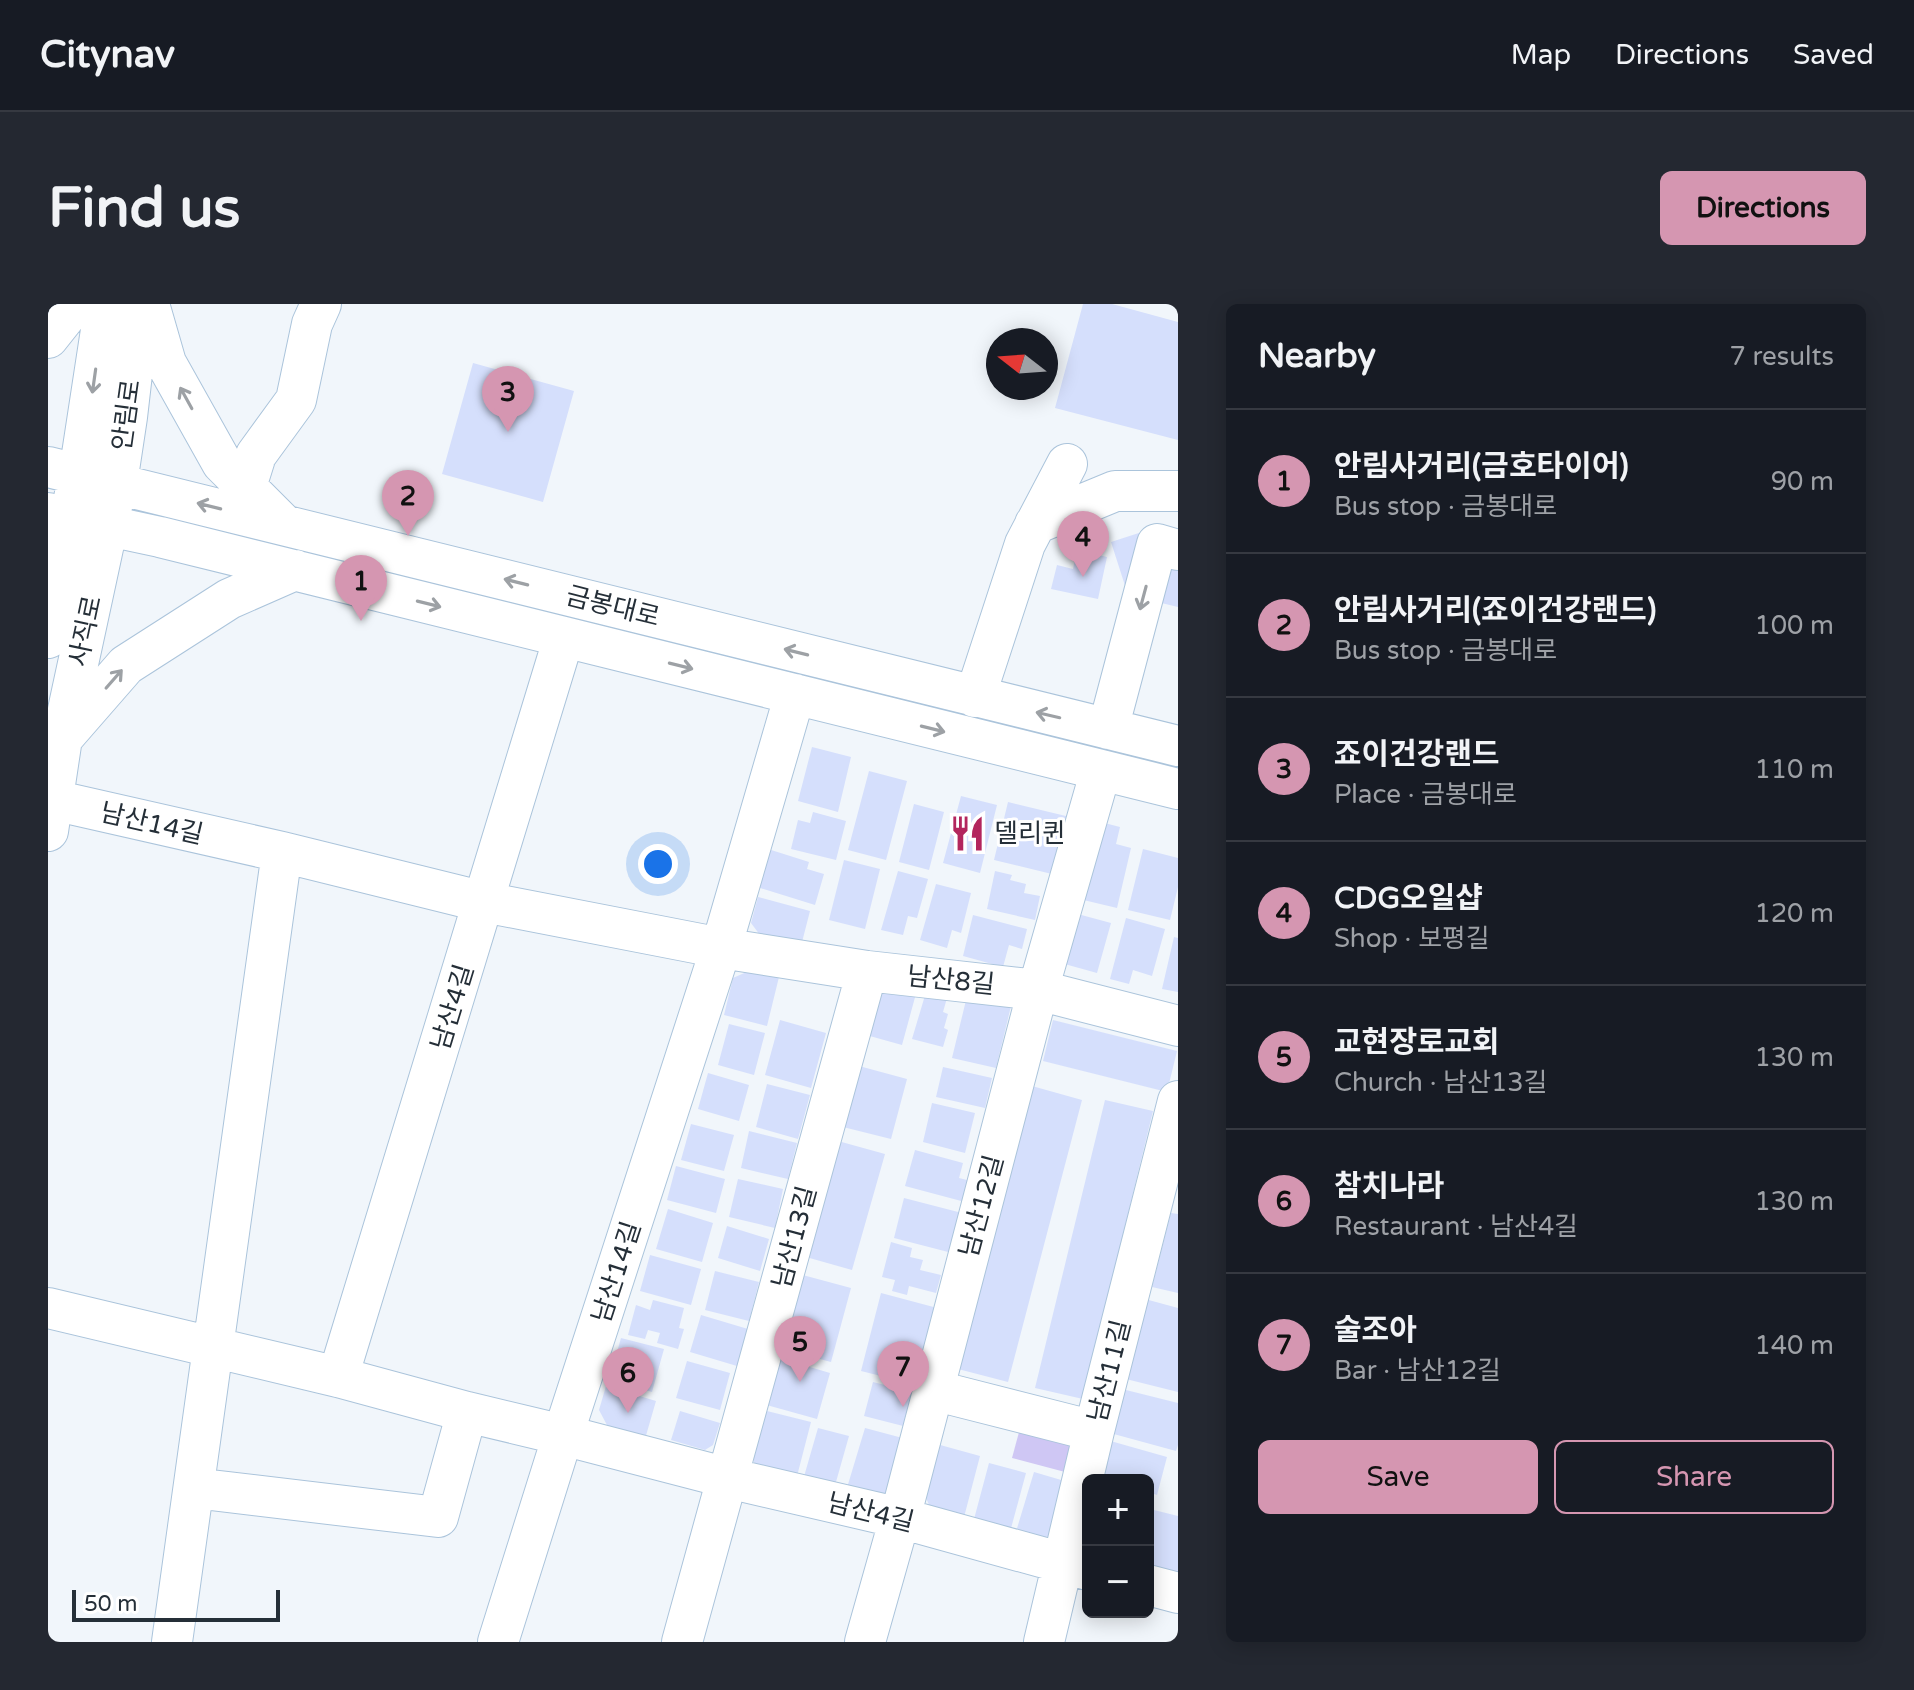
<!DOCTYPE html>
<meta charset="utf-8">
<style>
body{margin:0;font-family:"Varela Round","Noto Sans KR",sans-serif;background:#242831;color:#f1f3f6}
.controls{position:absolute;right:24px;bottom:24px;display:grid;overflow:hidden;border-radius:12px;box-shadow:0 4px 20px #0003}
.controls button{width:72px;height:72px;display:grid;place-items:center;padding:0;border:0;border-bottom:2px solid #363941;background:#171b24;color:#f1f3f6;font:40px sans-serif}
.compass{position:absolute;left:938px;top:24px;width:72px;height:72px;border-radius:50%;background:#171b24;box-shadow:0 4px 20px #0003;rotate:287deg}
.scale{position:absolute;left:24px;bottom:20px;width:208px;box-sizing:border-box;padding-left:8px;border:4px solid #252f38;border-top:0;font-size:22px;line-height:28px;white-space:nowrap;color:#252f38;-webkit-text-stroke:6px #fff;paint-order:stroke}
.you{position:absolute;left:610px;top:560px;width:28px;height:28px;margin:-20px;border:6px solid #fff;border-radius:50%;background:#1a73e8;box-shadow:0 0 0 12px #1a73e833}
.badge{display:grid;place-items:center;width:52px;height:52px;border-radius:50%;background:#d596b1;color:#111;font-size:26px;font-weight:700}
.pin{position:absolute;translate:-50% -66px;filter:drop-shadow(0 2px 4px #0008)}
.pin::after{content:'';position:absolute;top:42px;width:28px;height:24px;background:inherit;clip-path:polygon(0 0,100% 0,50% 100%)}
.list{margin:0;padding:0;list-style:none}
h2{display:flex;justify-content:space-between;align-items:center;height:104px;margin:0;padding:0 32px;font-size:34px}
h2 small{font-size:26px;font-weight:400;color:#9ea1a6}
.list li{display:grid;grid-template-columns:52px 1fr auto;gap:24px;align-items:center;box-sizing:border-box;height:144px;padding:0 32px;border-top:2px solid #363941}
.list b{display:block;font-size:30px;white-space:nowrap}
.list p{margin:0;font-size:26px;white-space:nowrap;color:#9ea1a6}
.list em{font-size:26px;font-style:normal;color:#9ea1a6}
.actions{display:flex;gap:16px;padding:24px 32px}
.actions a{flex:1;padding:18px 0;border:2px solid #d596b1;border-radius:12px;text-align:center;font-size:28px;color:#d596b1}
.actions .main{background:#d596b1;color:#111}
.map{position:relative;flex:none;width:1130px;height:1338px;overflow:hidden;border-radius:12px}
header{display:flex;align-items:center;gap:48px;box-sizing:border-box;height:112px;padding:0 40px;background:#171b24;border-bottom:2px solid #363941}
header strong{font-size:38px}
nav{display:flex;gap:44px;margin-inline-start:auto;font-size:28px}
.intro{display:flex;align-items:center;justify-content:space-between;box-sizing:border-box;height:192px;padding:0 48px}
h1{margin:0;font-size:56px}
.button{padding:20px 36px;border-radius:12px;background:#d596b1;color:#111;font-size:28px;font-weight:700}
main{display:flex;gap:48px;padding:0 48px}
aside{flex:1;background:#171b24;border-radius:12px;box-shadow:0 4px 20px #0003}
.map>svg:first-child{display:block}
.green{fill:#cfc7f4}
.building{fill:#d5dffc}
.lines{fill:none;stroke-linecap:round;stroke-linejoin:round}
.minor-casing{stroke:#abc4db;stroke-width:42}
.minor{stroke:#fff;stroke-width:40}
.oneway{stroke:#9da1a5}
.labels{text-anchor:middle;stroke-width:6;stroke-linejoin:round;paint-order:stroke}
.street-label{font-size:26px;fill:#252f38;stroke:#fff}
.poi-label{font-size:26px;fill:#252f38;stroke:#fff;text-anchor:start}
</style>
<header>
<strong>Citynav</strong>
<nav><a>Map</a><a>Directions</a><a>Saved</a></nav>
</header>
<div class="intro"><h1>Find us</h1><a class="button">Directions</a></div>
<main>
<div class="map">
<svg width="1130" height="1338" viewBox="0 0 1130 1338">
<rect width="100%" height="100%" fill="#f1f6fb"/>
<!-- green -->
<path class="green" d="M974 1117 1027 1131 1017 1168 964 1154Z"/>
<!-- building -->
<path class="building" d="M1035 0H1064L1130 18V136L1007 104Z
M425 59 526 87 495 198 394 170Z
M1097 227 1130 244V303L1080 291 1063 238Z
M1029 246 1059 253 1050 295 1003 285 1009 261 1025 265Z
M764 443 803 453 790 508 750 497Z
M821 467 859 477 838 556 800 546Z
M913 492 949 501 932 569 895 559Z
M960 498 1022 513 1008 571 946 556Z
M866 500 896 508 881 566 851 558Z
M765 508 798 517 788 556 743 545 750 516 762 519Z
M1045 516 1072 523 1068 540 1083 544 1069 604 1027 594Z
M720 545 761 558 759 565 776 570 767 601 709 583Z
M1095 545 1130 554V583L1122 616 1080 606Z
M796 556 832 565 817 625 781 616Z
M850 567 880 575 869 614 860 612 855 631 833 626Z
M947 567 964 571 962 576 978 580 976 589 992 592 987 616 939 605Z
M888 580 923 589 913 629 904 626 899 644 872 636Z
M710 593 762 607 753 642 712 631 703 619Z
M1026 609 1063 619 1049 669 1013 659Z
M925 611 979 625 974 645 961 641 955 663 915 652Z
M1078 614 1117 625 1104 672 1085 666 1081 680 1062 675Z
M1126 633 1130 634V688L1114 685Z
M703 666 731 673 719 722 676 711 685 674Z
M823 686H869L854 741 811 729Z
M878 688 899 694 895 708 900 710 896 724 900 726 895 743 864 735Z
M920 688 964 698 948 764 904 754Z
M732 716 778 729 763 784 717 771Z
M1005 716 1129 747 1119 788 995 757Z
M681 720 717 729 706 771 670 761Z
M811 762 859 775 843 835 795 823Z
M895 763 944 774 937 804 888 793Z
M660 769 701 781 691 817 650 805Z
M719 780 762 791 750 835 708 823Z
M984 782 1034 796 960 1078 910 1065Z
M1057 796 1105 807 1035 1095 987 1084Z
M884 799 927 809 917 849 875 838Z
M643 820 686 831 676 867 633 856Z
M701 827 749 839 740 875 693 864Z
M790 837 837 850 804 966 758 953Z
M867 846 915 859 911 874 923 877 917 898 857 882Z
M628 862 677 875 668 909 619 896Z
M690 875 735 885 727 924 681 913Z
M856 894 914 909 904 949 846 934Z
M620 905 665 919 654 958 608 945Z
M1123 909 1130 910V989L1104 983Z
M679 922 721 935 712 967 670 954Z
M843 938 864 944 862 953 875 956 872 966 893 971 888 989 861 982 859 991 844 987 847 976 834 973Z
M602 951 653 965 643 1001 592 987Z
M667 967 711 978 701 1017 657 1006Z
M751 970 803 984 783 1058 731 1044Z
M833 989 893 1005 873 1082 813 1067Z
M1097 995 1130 1004V1088L1078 1075Z
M605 996 636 1004 631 1024 636 1025 630 1045 609 1039 612 1029 600 1026 597 1035 580 1031 588 1001 602 1006Z
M653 1011 700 1025 689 1062 642 1048Z
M573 1034 616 1045 604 1088 561 1076Z
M728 1053 782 1069 769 1115 715 1100Z
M639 1057 682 1069 672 1106 628 1094Z
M825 1078 872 1090 863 1124 816 1112Z
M558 1082 608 1097 597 1135 560 1123 551 1106Z
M1074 1085 1130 1099V1141L1128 1147 1062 1129Z
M715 1106 763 1118 748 1176 708 1165 702 1144Z
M632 1107 672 1119 665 1141 657 1146 623 1136Z
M770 1124 801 1132 786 1185 755 1176Z
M817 1124 862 1136 850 1178 832 1197 798 1187Z
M1059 1136 1119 1153 1109 1191 1100 1188V1176H1055L1049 1174Z
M885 1139 932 1152 915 1217 884 1208 873 1182Z
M941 1159 978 1169 962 1228 925 1219Z
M986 1168 1020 1178 1006 1230 988 1237 967 1231Z
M1106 1206 1130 1212V1274L1100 1269V1230Z"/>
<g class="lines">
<defs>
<path id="minor" d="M101 0 118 59 174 159 236 221
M0 34 27 0
M0 163 1130 442
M198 183 208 151 248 96 264 20 273 0
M0 209 112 233 1130 485
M987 220 1067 187H1130
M0 334 8 282 31 170 57 0
M927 393 977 240 1019 160
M1060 425 1109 240 1130 246
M17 431 78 361 181 295 247 266
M5 496 234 548 436 598 673 644 819 667 990 686 1130 722
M0 527 14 434 69 179 79 113 92 0
M0 1004 290 1073 419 1108 515 1131 680 1174 852 1214 1040 1266
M290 1073 516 333
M885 1086 1046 1127
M146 1184 390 1213 419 1108
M1100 1281 1130 1289
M124 1338 234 548
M450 1338 515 1131 673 644 747 390
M634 1338 819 667
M817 1338 852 1214 990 686 1053 466
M996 1338 1046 1127 1130 797"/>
</defs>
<!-- minor casing -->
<use href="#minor" class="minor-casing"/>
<!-- minor -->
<use href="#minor" class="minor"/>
</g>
<!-- one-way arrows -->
<defs><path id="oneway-shaft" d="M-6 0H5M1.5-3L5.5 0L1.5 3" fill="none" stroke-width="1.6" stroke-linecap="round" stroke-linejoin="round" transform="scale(2)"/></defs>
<g class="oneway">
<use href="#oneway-shaft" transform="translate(46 77) rotate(98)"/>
<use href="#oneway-shaft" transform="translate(138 94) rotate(-119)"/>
<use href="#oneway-shaft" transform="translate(161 202) rotate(-166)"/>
<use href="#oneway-shaft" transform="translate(468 278) rotate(-166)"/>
<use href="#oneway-shaft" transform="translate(1095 294) rotate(105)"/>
<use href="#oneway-shaft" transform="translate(381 300) rotate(14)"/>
<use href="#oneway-shaft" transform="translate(748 348) rotate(-166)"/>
<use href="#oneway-shaft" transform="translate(633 362) rotate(14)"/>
<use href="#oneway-shaft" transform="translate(66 375) rotate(-49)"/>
<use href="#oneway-shaft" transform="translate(1000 411) rotate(-167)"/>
<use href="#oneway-shaft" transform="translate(885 425) rotate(14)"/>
</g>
<!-- icons -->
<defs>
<symbol id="restaurant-bare" viewBox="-9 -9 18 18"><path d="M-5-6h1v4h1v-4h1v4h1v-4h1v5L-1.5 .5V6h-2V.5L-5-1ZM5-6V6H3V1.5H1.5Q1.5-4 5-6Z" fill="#b3255d" stroke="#fff" stroke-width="2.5" paint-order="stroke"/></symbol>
</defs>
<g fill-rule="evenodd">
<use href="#restaurant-bare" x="894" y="504" width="51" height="51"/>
</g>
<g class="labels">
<!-- street labels -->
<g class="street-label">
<text transform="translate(78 111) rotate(-82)" y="9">안림로</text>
<text transform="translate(565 302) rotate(14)" y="9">금봉대로</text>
<text transform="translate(37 327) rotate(-78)" y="9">사직로</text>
<text transform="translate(104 519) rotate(13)" y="9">남산14길</text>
<text transform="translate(903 676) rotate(6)" y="9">남산8길</text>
<text transform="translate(404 703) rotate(-73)" y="9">남산4길</text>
<text transform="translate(933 902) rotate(-75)" y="9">남산12길</text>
<text transform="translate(746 933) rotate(-75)" y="9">남산13길</text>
<text transform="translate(568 968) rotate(-72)" y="9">남산14길</text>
<text transform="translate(1061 1067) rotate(-76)" y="9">남산11길</text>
<text transform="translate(823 1208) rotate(14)" y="9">남산4길</text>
</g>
<!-- poi labels -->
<g class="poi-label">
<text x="946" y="538">델리퀸</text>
</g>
</g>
</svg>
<div class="controls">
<button>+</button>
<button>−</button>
</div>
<svg class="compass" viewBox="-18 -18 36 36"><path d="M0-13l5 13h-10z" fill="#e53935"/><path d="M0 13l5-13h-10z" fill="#9ea1a6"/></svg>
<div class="scale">50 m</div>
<div class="you"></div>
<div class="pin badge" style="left:313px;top:317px">1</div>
<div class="pin badge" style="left:360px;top:232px">2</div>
<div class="pin badge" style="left:460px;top:128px">3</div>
<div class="pin badge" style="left:1035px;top:273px">4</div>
<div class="pin badge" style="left:752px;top:1078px">5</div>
<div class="pin badge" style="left:580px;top:1109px">6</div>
<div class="pin badge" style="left:855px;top:1103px">7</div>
</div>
<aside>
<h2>Nearby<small>7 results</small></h2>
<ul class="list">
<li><span class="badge">1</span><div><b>안림사거리(금호타이어)</b><p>Bus stop · 금봉대로</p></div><em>90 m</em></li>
<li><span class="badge">2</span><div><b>안림사거리(죠이건강랜드)</b><p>Bus stop · 금봉대로</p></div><em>100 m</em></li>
<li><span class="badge">3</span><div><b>죠이건강랜드</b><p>Place · 금봉대로</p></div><em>110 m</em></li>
<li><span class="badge">4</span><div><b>CDG오일샵</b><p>Shop · 보평길</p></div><em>120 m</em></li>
<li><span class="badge">5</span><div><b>교현장로교회</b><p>Church · 남산13길</p></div><em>130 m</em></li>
<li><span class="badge">6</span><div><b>참치나라</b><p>Restaurant · 남산4길</p></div><em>130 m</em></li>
<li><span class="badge">7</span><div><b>술조아</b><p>Bar · 남산12길</p></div><em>140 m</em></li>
</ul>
<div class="actions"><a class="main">Save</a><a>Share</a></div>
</aside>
</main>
